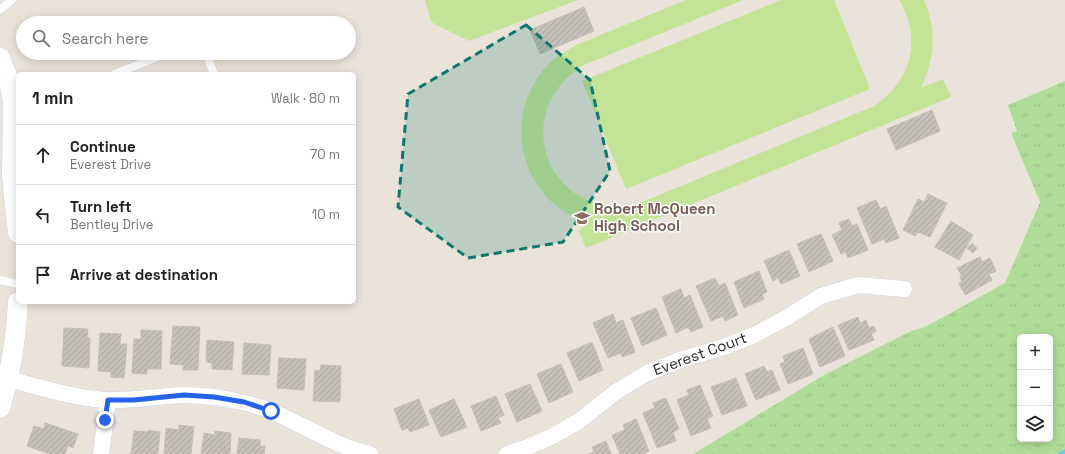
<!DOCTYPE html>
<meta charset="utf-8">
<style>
body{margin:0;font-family:"Space Grotesk",sans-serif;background:#f6f6f6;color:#222}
.controls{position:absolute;right:12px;bottom:12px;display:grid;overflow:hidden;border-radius:6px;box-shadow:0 2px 10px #0003}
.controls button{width:36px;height:36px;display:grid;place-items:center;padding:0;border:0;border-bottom:1px solid #e0e0e0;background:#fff;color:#222;font:20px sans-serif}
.stop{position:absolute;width:12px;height:12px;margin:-9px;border:3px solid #2563eb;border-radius:50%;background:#fff}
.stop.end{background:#2563eb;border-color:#fff;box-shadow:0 1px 4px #0008}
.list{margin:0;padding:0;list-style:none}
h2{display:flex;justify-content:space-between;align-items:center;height:52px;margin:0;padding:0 16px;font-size:17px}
h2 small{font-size:13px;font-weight:400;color:#767676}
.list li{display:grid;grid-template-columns:26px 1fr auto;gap:12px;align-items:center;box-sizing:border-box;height:60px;padding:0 16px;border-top:1px solid #e0e0e0}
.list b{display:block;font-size:15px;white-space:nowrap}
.list p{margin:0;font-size:13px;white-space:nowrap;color:#767676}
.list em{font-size:13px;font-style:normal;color:#767676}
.icon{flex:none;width:22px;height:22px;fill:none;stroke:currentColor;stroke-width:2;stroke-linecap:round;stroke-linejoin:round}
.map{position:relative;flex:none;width:1065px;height:454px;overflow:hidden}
.search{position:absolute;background:#fff;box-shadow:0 2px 10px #0003;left:16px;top:16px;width:340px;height:44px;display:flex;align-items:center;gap:10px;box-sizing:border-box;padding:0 14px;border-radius:22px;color:#767676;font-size:15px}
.panel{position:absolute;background:#fff;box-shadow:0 2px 10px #0003;left:16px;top:72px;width:340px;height:232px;border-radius:6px}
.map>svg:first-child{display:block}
.grass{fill:url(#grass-tufts);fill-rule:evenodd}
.pitch{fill:#c3e496}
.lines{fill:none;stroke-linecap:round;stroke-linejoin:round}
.stream{stroke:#73c8e6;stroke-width:5}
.building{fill:url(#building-hatch);stroke:#c4bfb4}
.service-casing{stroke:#d0d3e0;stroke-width:9}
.minor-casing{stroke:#d0d3e0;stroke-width:17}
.tertiary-casing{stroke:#d0d3e0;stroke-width:21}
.service{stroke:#fff;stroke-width:8}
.minor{stroke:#fff;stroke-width:16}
.tertiary{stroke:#fff;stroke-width:20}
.route{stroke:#2563eb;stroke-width:5}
.marked{fill:#0f766e;fill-opacity:0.2;stroke:#0f766e;stroke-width:3;stroke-dasharray:8 5;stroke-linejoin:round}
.labels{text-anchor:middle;stroke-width:3;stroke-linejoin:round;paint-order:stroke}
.education-label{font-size:15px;font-weight:bold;fill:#785e54;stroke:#fff;text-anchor:start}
.street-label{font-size:15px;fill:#282828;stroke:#fff}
</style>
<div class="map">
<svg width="1065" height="454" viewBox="0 0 1065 454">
<defs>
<pattern id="grass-tufts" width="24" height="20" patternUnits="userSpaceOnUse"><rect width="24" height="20" fill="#b1dd9a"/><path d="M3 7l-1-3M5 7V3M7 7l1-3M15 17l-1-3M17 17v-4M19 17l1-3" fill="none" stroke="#98be85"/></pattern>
<pattern id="building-hatch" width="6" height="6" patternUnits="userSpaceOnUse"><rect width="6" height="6" fill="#c5c0ba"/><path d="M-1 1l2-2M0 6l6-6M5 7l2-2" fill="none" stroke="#a9a5a0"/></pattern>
</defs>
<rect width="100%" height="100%" fill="#eae3da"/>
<!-- grass -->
<path class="grass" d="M1065 81V454H693L824 375 911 331 925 327 1005 283 1040 202 1011 133 1017 131 1008 105ZM1020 337H1050V439H1020Z"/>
<!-- pitch -->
<path class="pitch" d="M425 0H578L469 41 431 22Z
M686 0H743L584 65C505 113 550 225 640 203L874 106C911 81 923 40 899 0H924C937 31 935 57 921 88L943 79 951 97 586 248 578 230 590 224C573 218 557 209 545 195 511 156 514 95 553 60 560 54 568 50 576 45Z
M781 0H834L870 89 626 189 582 81Z"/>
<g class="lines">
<!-- stream -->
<path class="stream" d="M1061 454 1065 452"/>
</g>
<!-- building -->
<path class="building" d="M584 7 594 31 540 54 530 30Z
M932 110 940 131 896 150 887 129Z
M928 194 947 203 930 237 918 232 915 236 903 230 918 199 924 202Z
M876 200 880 209 886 206 899 238 886 243 884 239 872 244 857 208Z
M849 219 852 226 857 224 868 250 848 258 846 252 841 254 832 235 842 230 839 223Z
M951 221 973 235 959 260 935 247Z
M821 234 833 261 809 272 797 244Z
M972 243 977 248 973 253 967 248Z
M789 250 800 276 781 284 778 278 773 281 764 261Z
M980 257 982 262 990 258 996 271 989 274 992 280 965 295 959 283 962 282 960 277 962 276 957 268Z
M759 271 767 292 762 294 764 299 744 308 734 282Z
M715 278 719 286 725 283 738 315 725 321 723 316 711 321 696 286Z
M681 289 684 298 690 295 703 327 691 332 688 327 676 333 662 297Z
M656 308 667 335 642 346 631 318Z
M613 314 616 323 623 320 635 352 622 357 621 353 608 358 593 323Z
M858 317 860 323 866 320 869 328 874 326 876 331 871 334 874 340 849 350 838 325Z
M173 326 200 327 198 370H183L184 365 170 364Z
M833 327 845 356 820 367 809 339Z
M64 328 88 329 87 338H90L89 368 62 366Z
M141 330 162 331 161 369H147V374L132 373 134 339H141Z
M100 333 121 334 120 344H127L124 378 111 377V372L98 371Z
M207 340 234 342 232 370 212 369V363L206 362Z
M592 342 603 370 579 381 567 353Z
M244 343 271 345 269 375 242 374Z
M803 348 813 374 788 384 780 364 785 362 783 356Z
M279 358 306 359 304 390 277 388Z
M561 364 573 392 549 403 537 374Z
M321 365 341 366 340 402 313 401 315 370 320 371Z
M764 366 767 372 772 370 780 390 756 400 745 374Z
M736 378 747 406 722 415 711 387Z
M530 384 542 411 517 422 505 394Z
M700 385 713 416 707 419 711 428 691 436 677 400 689 395 687 390Z
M496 396 504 415 498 418 501 423 481 431 471 406Z
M666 398 679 429 673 432 676 441 657 448 643 413 655 408 653 403Z
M419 399 429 425 410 432 408 428 402 430 394 409Z
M454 399 467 427 441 437 429 410Z
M636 419 649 451 643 454H620L612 435 625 430 623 425Z
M45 423 78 434 73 448 68 446 65 454H50L27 446 34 426 44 429Z
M179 425 194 427 191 454H164L166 428 179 430Z
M148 430 160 432 158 454H131L134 431 148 432Z
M215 431 231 433 230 454H201L204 433 215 435Z
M239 438 260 440V446H265L264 454H237Z
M606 441 611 454H589L594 452 592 447Z"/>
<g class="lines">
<defs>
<path id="service" d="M0 10 12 0
M206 53 214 74
M114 74 168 53
M0 280 18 284"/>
<path id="minor" d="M8 379C40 387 73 398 106 400 132 401 158 396 184 395 204 395 223 398 241 402 287 411 324 444 370 454
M101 454 108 400
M507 454 528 447 553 436 579 421 617 391 647 373 680 360 724 347 756 334 786 318 821 296 858 285 904 289"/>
<path id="tertiary" d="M0 58 9 81 13 102 12 177 18 233
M0 408C11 373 16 338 18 302"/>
</defs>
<!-- service casing -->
<use href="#service" class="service-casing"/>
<!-- minor casing -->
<use href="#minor" class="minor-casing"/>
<!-- tertiary casing -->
<use href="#tertiary" class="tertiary-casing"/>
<!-- service -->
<use href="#service" class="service"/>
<!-- minor -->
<use href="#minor" class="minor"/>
<!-- tertiary -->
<use href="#tertiary" class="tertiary"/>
</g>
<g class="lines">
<!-- route -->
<path class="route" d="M105 420 108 400H134L184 395 214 397 244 402 271 411"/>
</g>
<!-- marked area -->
<path class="marked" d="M526 25 590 80 610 171 563 242 468 258 398 207 408 94Z"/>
<!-- icons -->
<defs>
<symbol id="school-bare" viewBox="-9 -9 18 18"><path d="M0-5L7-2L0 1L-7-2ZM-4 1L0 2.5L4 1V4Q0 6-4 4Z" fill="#8d6e63" stroke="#fff" stroke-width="2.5" paint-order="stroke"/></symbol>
</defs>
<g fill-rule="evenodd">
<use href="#school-bare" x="571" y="207" width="22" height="22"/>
</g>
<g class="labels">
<!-- education labels -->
<g class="education-label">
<text x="594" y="214">Robert McQueen<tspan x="594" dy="17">High School</tspan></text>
</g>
<!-- street labels -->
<g class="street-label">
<text transform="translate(700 354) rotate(-20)" y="5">Everest Court</text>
</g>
</g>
</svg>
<div class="controls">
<button>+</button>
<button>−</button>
<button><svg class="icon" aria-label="layers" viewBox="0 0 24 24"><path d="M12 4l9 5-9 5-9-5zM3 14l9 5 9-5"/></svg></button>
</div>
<div class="stop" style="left:271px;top:411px"></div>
<div class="stop end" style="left:105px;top:420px"></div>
<div class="search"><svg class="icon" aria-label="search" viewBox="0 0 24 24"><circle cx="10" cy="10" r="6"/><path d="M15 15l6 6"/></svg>Search here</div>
<section class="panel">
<h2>1 min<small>Walk · 80 m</small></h2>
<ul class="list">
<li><svg class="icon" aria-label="ahead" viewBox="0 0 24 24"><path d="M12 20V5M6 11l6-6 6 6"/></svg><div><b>Continue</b><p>Everest Drive</p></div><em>70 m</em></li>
<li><svg class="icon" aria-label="left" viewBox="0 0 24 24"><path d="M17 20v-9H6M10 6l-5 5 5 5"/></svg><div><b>Turn left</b><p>Bentley Drive</p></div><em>10 m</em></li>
<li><svg class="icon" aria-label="arrive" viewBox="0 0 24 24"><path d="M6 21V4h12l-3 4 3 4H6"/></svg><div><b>Arrive at destination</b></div></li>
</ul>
</section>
</div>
